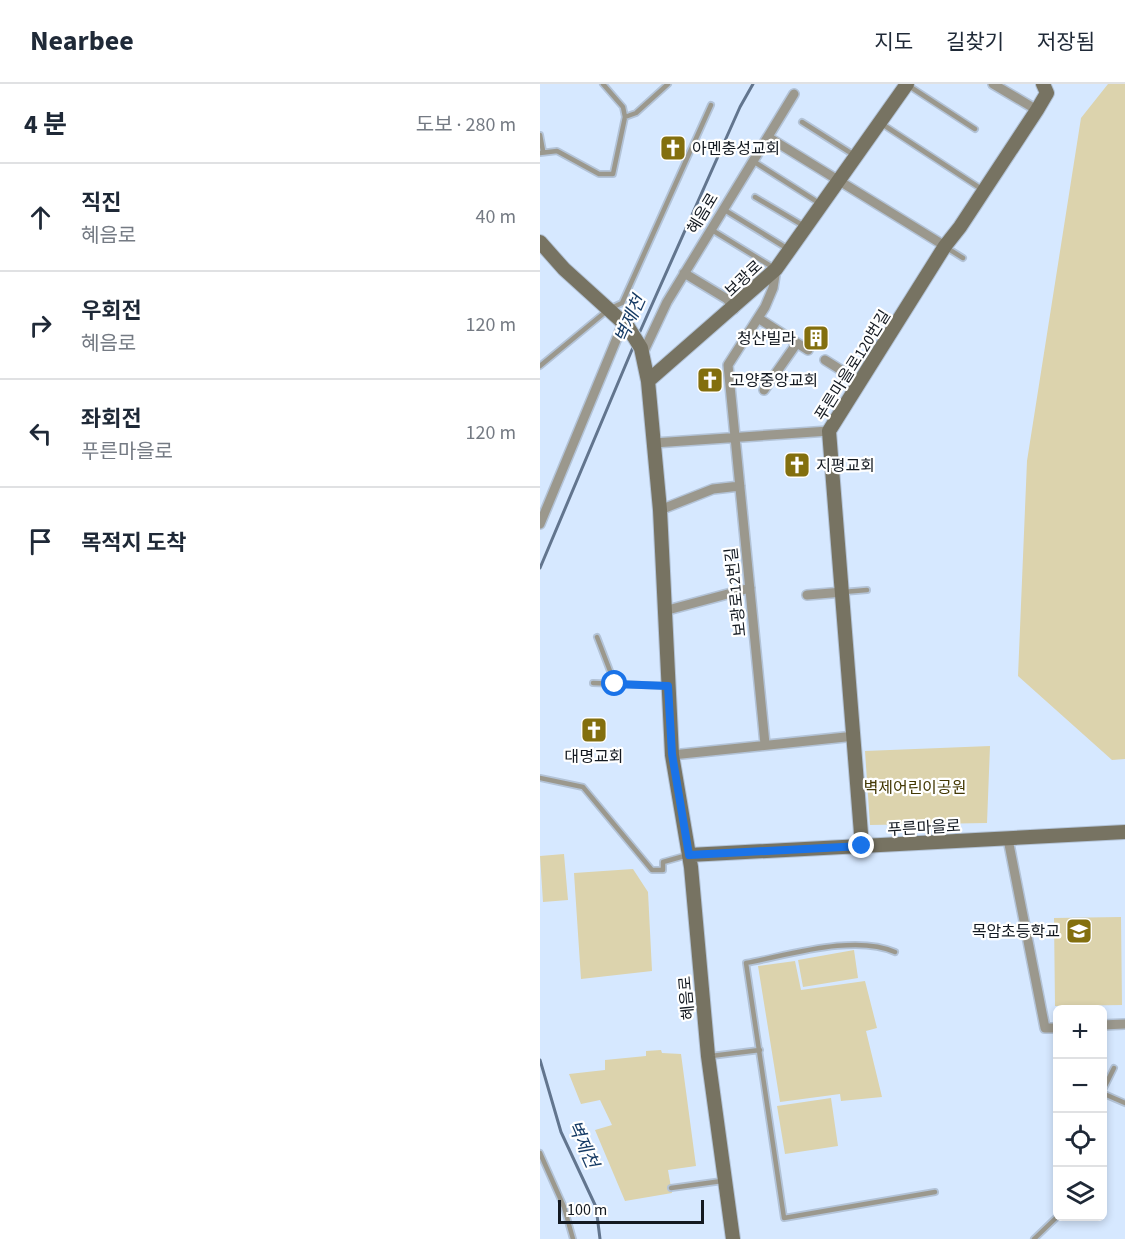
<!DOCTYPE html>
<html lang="ko">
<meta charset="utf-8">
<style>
body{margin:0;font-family:"Source Sans 3","Noto Sans KR",sans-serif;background:#f2f2f3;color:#1f2937}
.controls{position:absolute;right:18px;bottom:18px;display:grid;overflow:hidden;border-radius:9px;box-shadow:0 3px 9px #0003}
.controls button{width:54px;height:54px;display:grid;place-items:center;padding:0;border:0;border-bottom:2px solid #e0e1e3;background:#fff;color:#1f2937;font:30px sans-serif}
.scale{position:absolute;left:18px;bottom:15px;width:146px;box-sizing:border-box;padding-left:6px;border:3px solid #131921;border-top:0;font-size:16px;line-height:21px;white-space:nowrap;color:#131921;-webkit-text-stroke:4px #fff;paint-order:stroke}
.stop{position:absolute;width:18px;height:18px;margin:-14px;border:4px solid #1a73e8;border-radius:50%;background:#fff}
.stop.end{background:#1a73e8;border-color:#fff;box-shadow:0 2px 6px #0008}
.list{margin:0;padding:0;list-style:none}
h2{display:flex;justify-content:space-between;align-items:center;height:78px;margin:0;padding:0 24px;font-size:26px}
h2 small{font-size:20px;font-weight:400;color:#747a83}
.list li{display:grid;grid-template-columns:39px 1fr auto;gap:18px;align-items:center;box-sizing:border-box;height:108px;padding:0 24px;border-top:2px solid #e0e1e3}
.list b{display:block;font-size:22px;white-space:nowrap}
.list p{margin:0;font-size:20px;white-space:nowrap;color:#747a83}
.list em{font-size:20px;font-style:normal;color:#747a83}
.icon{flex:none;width:33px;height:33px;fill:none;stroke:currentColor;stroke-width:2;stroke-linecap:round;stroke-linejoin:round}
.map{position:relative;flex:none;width:585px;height:1155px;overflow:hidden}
header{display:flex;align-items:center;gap:36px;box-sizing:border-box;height:84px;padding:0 30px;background:#fff;border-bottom:2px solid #e0e1e3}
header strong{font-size:28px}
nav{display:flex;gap:33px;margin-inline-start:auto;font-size:21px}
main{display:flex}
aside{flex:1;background:#fff}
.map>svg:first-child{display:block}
.green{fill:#dcd3ad}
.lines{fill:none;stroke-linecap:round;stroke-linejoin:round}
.stream{stroke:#62758e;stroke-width:3}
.lane-casing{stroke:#b3c3d7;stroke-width:8}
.street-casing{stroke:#b3c3d7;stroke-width:12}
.secondary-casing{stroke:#b3c3d7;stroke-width:16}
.lane{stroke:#9b988d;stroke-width:4.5}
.street{stroke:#9b988d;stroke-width:9}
.secondary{stroke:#777362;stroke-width:14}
.route{stroke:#1a73e8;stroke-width:8}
.labels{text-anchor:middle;stroke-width:4.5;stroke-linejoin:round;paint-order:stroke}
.poi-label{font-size:16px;fill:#131921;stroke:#fff;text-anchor:start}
.street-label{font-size:16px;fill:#131921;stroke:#fff}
.park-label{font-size:16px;fill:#433803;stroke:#fff}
.water-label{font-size:18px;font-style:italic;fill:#163b65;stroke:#fff}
</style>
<header>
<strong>Nearbee</strong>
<nav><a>지도</a><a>길찾기</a><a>저장됨</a></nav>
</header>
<main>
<aside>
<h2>4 분<small>도보 · 280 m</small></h2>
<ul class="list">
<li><svg class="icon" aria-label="ahead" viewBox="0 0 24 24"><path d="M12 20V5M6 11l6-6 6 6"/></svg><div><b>직진</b><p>혜음로</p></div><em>40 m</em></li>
<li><svg class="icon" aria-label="right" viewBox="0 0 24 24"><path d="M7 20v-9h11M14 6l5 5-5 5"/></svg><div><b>우회전</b><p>혜음로</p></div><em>120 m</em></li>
<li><svg class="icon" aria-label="left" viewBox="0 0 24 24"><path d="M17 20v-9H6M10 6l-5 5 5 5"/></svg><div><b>좌회전</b><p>푸른마을로</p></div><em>120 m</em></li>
<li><svg class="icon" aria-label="arrive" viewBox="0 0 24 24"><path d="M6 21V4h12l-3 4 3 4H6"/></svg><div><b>목적지 도착</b></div></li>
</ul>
</aside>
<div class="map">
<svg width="585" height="1155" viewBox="0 0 585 1155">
<rect width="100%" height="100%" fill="#d6e8ff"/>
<!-- green -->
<path class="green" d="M568 0H585V675L572 676 478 592 487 377 541 34Z
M450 662 447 739 330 741 325 667Z
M24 770 28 816 3 818 0 772Z
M93 785 108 808 112 887 41 895 34 789Z
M581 833 582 921 515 922 514 834Z
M314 866 318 894 263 903 258 876Z
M255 877 261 906 325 897 337 944 326 947 342 1013 301 1017 300 1010 240 1018 218 882Z
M121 966 122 969 141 970 156 1082 128 1086 132 1109 85 1117 55 1046 72 1041 60 1016 41 1020 29 990 65 986V976L106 972V967Z
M291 1014 298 1062 245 1070 237 1022Z"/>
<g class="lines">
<!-- stream -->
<path class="stream" d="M98 252 200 23 213 0
M0 484 94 261
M0 976 21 1048 56 1123 60 1155"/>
<defs>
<path id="lane" d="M369 2 435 45
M85 33 96 29 128 0
M262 38 314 71
M342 40 443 106
M0 51 3 67
M0 69 17 67 59 90H73L85 33 83 23 63 0
M213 77 279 119
M215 113 264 142
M183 125 248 165
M172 146 234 184
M407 164 423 174
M0 282 69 225 82 219 171 21
M303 508 327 506
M57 553 75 600
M53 599 128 602
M0 694 43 703 112 786H123V778L148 771
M355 868C315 850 249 871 206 879L244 1134 395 1108
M171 972 220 966
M562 1008 574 984
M562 1009 585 1019
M0 1069 24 1123 33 1155
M131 1104 182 1097
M494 1155 518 1132"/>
<path id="street" d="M453 0 497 26
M228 53 405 162
M144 189 187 215 194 225
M218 234 268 266
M103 269 127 218 254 10
M285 276 320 298
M224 306 257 259
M114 359 289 347
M120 426 173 405 200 402
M0 440 84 237
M267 511 303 508
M124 527 210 504
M225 660 188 281 225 223 233 204 236 185
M132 671 315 652
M468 755 505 944H518
M562 941 585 940"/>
<path id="secondary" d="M0 158 24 185 88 243 101 264 108 297 120 426 132 671 151 783 168 972 193 1155
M108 297 236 185 367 0
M322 762 289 347 405 162 420 143 497 26 507 9 503 0
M149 771 585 748"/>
</defs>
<!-- lane casing -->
<use href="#lane" class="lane-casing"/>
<!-- street casing -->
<use href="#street" class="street-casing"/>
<!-- secondary casing -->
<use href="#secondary" class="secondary-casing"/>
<!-- lane -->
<use href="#lane" class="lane"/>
<!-- street -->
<use href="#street" class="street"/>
<!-- secondary -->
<use href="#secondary" class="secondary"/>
</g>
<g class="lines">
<!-- route -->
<path class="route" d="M75 600 128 602 132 670 149 771 322 762"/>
</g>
<!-- icons -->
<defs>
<symbol id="church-square" viewBox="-11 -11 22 22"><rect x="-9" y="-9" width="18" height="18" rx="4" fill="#836f0e" stroke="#fff"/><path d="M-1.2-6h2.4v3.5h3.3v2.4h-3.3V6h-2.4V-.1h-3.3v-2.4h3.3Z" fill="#fff"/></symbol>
<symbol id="building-square" viewBox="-11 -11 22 22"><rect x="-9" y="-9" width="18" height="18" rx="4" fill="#836f0e" stroke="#fff"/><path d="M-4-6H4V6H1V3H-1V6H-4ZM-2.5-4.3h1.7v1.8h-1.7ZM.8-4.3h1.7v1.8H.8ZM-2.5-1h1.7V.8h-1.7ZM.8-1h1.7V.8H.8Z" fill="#fff"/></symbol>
<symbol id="school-square" viewBox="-11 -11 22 22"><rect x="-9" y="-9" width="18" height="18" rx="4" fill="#836f0e" stroke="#fff"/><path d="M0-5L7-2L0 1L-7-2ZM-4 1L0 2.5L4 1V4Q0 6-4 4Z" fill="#fff"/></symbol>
</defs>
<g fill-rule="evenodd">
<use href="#church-square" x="118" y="49" width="30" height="30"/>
<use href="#building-square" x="261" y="239" width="30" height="30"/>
<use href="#church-square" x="155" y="281" width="30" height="30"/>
<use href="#church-square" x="242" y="366" width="30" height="30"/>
<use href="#church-square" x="39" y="631" width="30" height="30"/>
<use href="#school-square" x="524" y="832" width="30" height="30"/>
</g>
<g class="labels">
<!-- poi labels -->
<g class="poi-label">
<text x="152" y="70">아멘충성교회</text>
<text x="256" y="260" text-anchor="end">청산빌라</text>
<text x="190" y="302">고양중앙교회</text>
<text x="276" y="387">지평교회</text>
<text x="54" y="678" text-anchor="middle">대명교회</text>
<text x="520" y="853" text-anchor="end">목암초등학교</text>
</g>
<!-- street labels -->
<g class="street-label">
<text transform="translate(162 129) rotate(-59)" y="6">혜음로</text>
<text transform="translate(203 194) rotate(-43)" y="6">보광로</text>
<text transform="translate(312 281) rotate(-58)" y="6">푸른마을로120번길</text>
<text transform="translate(195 508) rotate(-96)" y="6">보광로12번길</text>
<text transform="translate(384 743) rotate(-3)" y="6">푸른마을로</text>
<text transform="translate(146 914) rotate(-95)" y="6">혜음로</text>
</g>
<!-- park labels -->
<g class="park-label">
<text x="375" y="709">벽제어린이공원</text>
</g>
<!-- water labels -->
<g class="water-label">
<text transform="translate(90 235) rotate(-66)" y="6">벽제천</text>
<text transform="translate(43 1060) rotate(66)" y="6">벽제천</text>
</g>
</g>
</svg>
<div class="controls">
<button>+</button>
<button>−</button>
<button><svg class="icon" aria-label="locate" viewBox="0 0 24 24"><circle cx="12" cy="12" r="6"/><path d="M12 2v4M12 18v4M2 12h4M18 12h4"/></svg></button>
<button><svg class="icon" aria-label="layers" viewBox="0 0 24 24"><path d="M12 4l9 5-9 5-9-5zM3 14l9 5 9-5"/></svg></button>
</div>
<div class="scale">100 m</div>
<div class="stop" style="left:75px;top:600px"></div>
<div class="stop end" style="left:322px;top:762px"></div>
</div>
</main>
